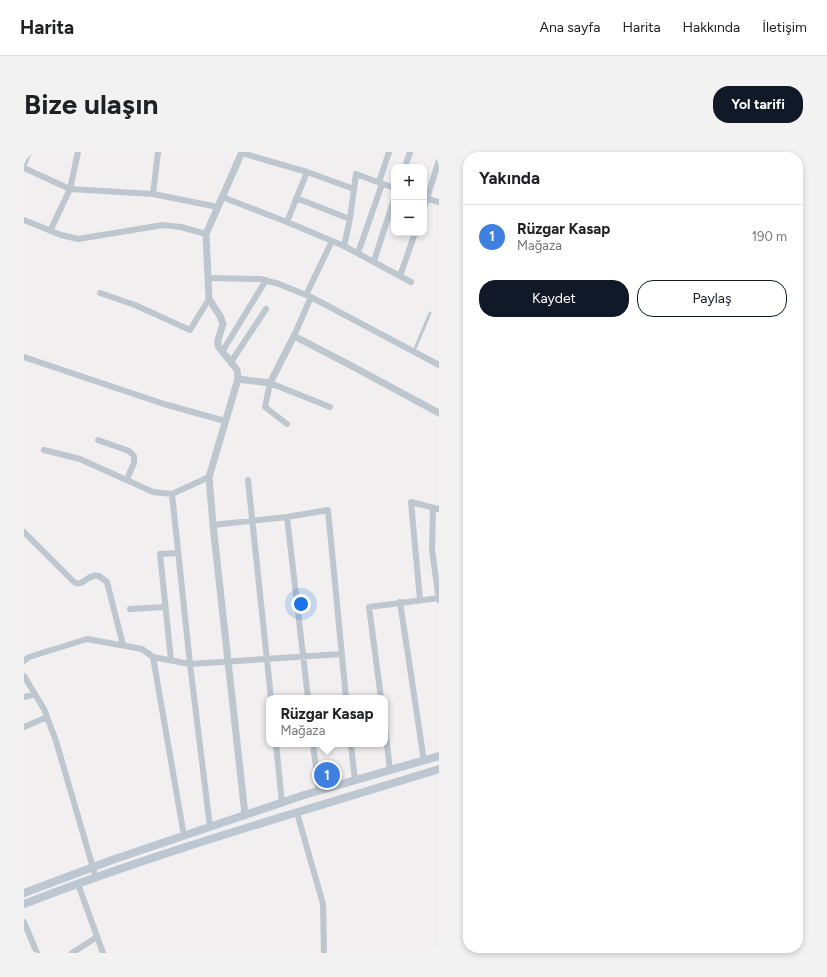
<!DOCTYPE html>
<html lang="tr">
<meta charset="utf-8">
<style>
body{margin:0;font-family:Figtree,sans-serif;background:#f2f2f2;color:#202124}
.controls{position:absolute;right:12px;top:12px;display:grid;overflow:hidden;border-radius:8px;box-shadow:0 2px 6px #0003}
.controls button{width:36px;height:36px;display:grid;place-items:center;padding:0;border:0;border-bottom:1px solid #e0e0e0;background:#fff;color:#202124;font:20px sans-serif}
.you{position:absolute;left:277px;top:452px;width:14px;height:14px;margin:-10px;border:3px solid #fff;border-radius:50%;background:#1a73e8;box-shadow:0 0 0 6px #1a73e833}
.badge{display:grid;place-items:center;width:26px;height:26px;border-radius:50%;background:#111827;color:#fff;font-size:13px;font-weight:700}
.pin{position:absolute;translate:-50% -50%;border:2px solid #fff;box-shadow:0 1px 4px #0006}
.popup{position:absolute;left:242px;top:543px;width:122px;height:52px;box-sizing:border-box;display:grid;place-content:center;border-radius:8px;background:#fff;filter:drop-shadow(0 1px 3px #0005);font-size:13px;white-space:nowrap;color:#757577}
.popup b{font-size:15px;color:#202124}
.popup::after{content:'';position:absolute;left:50%;top:100%;margin-left:-8px;border:8px solid transparent;border-top-color:#fff}
.list{margin:0;padding:0;list-style:none}
h2{display:flex;justify-content:space-between;align-items:center;height:52px;margin:0;padding:0 16px;font-size:17px}
h2 small{font-size:13px;font-weight:400;color:#757577}
.list li{display:grid;grid-template-columns:26px 1fr auto;gap:12px;align-items:center;box-sizing:border-box;height:64px;padding:0 16px;border-top:1px solid #e0e0e0}
.list b{display:block;font-size:15px;white-space:nowrap}
.list p{margin:0;font-size:13px;white-space:nowrap;color:#757577}
.list em{font-size:13px;font-style:normal;color:#757577}
.actions{display:flex;gap:8px;padding:12px 16px}
.actions a{flex:1;padding:9px 0;border:1px solid #111827;border-radius:16px;text-align:center;font-size:14px;color:#111827}
.actions .main{background:#111827;color:#fff}
.map{position:relative;flex:none;width:415px;height:801px;overflow:hidden;border-radius:16px}
header{display:flex;align-items:center;gap:24px;box-sizing:border-box;height:56px;padding:0 20px;background:#fff;border-bottom:1px solid #e0e0e0}
header strong{font-size:19px}
nav{display:flex;gap:22px;margin-inline-start:auto;font-size:14px}
.intro{display:flex;align-items:center;justify-content:space-between;box-sizing:border-box;height:96px;padding:0 24px}
h1{margin:0;font-size:28px}
.button{padding:10px 18px;border-radius:16px;background:#111827;color:#fff;font-size:14px;font-weight:700}
main{display:flex;gap:24px;padding:0 24px}
aside{flex:1;background:#fff;border-radius:16px;box-shadow:0 2px 6px #0003}
.map>svg:first-child{display:block}
.lines{fill:none;stroke-linecap:round;stroke-linejoin:round}
.service{stroke:#bec6ce;stroke-width:3}
.minor{stroke:#bec6ce;stroke-width:6}
.tertiary{stroke:#bec6ce;stroke-width:7}
.secondary{stroke:#bdc7d2;stroke-width:8}
</style>
<header>
<strong>Harita</strong>
<nav><a>Ana sayfa</a><a>Harita</a><a>Hakkında</a><a>İletişim</a></nav>
</header>
<div class="intro"><h1>Bize ulaşın</h1><a class="button">Yol tarifi</a></div>
<main>
<div class="map">
<svg width="415" height="801" viewBox="0 0 415 801">
<rect width="100%" height="100%" fill="#f1efef"/>
<g class="lines">
<!-- service -->
<path class="service" d="M390 199 406 161"/>
<!-- minor -->
<path class="minor" d="M218 1 283 20 330 37
M0 12 5 0
M381 15 386 0
M0 16 46 37 129 42 194 55
M355 30 365 0
M129 42 134 0
M198 45 263 70 320 94 387 130
M272 46 326 67
M401 46 415 50
M400 56 415 8
M0 68 37 83 54 87 139 73 157 75 182 82
M263 70 283 20
M26 79 46 37 54 0
M320 94 326 67 332 22 370 36
M334 101 358 32
M350 109 370 47
M376 124 391 81
M184 126 236 127 255 132 287 145 415 213
M76 141 111 153 166 178 185 147
M282 143 308 89
M270 184 287 145
M198 200 242 128
M0 205 140 252 201 269
M207 210 242 157
M263 272 241 255 246 231 306 255
M74 288 105 299 110 304V311L103 327
M20 298 56 307 129 340 148 342
M185 325 148 342 166 512 186 675
M224 328 247 546
M409 356 408 398 415 448
M263 365 284 546
M189 373 263 365 304 358 322 546
M0 380 50 430C58 435 61 426 69 424 71 423 73 424 75 424L83 430 99 493
M396 448 387 350 415 357
M376 450 400 609
M106 457 140 455
M129 505 160 684
M147 508 136 402 154 401
M0 509 5 505 63 487 118 497 129 505 166 512 318 502
M0 524 20 557 32 589 72 726
M0 545 11 542
M357 546 345 455 415 446
M0 575 23 565
M361 575 366 618
M252 592 258 651
M289 592 295 639
M327 592 331 629
M273 661 299 752 300 801
M54 732 79 801
M0 770 13 801
M48 801 73 785"/>
<!-- tertiary -->
<path class="tertiary" d="M218 0 182 82 185 147 196 164 199 172 194 188V194L210 214 213 218 214 227 185 325 189 373 221 663
M214 227 246 231 270 184 324 212 415 261"/>
<!-- secondary -->
<path class="secondary" d="M0 741 88 708 280 643 415 604
M0 752C136 699 276 660 415 617"/>
</g>
</svg>
<div class="controls">
<button>+</button>
<button>−</button>
</div>
<div class="you"></div>
<div class="pin badge" style="left:303px;top:623px;background:#3f7fe0">1</div>
<div class="popup"><b>Rüzgar Kasap</b>Mağaza</div>
</div>
<aside>
<h2>Yakında<small></small></h2>
<ul class="list">
<li><span class="badge" style="background:#3f7fe0">1</span><div><b>Rüzgar Kasap</b><p>Mağaza</p></div><em>190 m</em></li>
</ul>
<div class="actions"><a class="main">Kaydet</a><a>Paylaş</a></div>
</aside>
</main>
